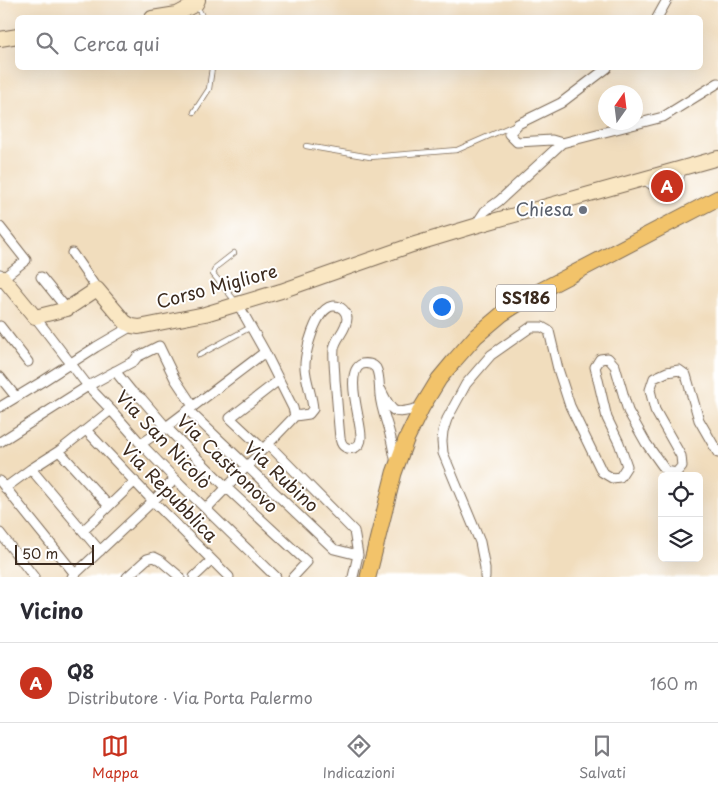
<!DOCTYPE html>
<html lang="it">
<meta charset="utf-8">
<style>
body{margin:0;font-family:"Playpen Sans",sans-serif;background:#f7f7f7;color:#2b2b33}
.controls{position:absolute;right:15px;bottom:15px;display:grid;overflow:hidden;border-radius:8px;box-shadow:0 5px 20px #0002}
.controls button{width:45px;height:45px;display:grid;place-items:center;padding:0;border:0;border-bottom:1px solid #e1e1e2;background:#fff;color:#2b2b33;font:25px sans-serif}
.compass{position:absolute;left:598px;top:85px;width:45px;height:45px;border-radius:50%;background:#fff;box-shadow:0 5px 20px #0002;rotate:14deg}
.scale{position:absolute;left:15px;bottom:12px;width:79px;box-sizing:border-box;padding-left:5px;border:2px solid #3b2a1e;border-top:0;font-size:14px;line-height:18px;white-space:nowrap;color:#3b2a1e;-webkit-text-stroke:4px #fff;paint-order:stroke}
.you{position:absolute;left:441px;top:306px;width:18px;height:18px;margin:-12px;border:4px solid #fff;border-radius:50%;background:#1a73e8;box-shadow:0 0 0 8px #1a73e833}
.badge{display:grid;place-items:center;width:32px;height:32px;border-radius:50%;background:#c8321e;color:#fff;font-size:16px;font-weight:700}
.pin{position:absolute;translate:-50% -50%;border:2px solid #fff;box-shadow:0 1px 5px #0006}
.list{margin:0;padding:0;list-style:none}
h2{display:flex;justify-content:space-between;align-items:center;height:65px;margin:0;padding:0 20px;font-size:21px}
h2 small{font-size:16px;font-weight:400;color:#7c7c81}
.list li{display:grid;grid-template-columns:32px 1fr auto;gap:15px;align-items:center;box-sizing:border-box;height:80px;padding:0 20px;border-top:1px solid #e1e1e2}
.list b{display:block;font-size:19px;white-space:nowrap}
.list p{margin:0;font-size:16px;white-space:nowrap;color:#7c7c81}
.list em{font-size:16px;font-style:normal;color:#7c7c81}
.icon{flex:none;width:28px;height:28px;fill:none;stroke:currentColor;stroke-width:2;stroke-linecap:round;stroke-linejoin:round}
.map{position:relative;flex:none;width:718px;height:577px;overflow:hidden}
.search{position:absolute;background:#fff;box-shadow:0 5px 20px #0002;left:15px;right:15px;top:15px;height:55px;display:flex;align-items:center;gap:12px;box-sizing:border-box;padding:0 18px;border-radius:8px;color:#7c7c81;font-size:19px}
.sheet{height:145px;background:#fff}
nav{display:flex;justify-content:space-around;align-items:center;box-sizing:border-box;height:70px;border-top:1px solid #e1e1e2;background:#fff;font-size:14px;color:#7c7c81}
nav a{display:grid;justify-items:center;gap:2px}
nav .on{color:#c8321e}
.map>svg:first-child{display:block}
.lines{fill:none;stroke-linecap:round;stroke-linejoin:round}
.lane-casing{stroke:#7b6956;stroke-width:6}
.street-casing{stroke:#7b6956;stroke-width:11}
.secondary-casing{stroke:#7b6956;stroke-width:16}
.primary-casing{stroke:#7b6956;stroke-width:17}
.lane{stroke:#fff;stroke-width:4.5}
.street{stroke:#fff;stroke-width:9}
.secondary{stroke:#fae7c3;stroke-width:14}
.primary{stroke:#f2c36a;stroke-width:15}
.worship-dot{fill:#6b7280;stroke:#fff;stroke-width:2}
.labels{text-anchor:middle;stroke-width:4;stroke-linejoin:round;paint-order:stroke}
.shield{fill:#fff;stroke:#766a62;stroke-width:1}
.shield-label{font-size:16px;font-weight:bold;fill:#3b2a1e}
.worship-label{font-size:18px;fill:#5b616d;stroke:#fff;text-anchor:end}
.street-label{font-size:18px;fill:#3b2a1e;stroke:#fff}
</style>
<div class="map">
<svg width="718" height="577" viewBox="0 0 718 577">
<rect width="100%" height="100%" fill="#fff"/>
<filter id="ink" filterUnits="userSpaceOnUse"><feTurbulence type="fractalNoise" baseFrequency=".02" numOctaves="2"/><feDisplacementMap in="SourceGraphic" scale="10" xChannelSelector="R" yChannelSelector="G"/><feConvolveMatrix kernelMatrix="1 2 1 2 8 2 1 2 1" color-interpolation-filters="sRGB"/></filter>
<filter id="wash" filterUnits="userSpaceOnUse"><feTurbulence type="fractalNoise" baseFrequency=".0096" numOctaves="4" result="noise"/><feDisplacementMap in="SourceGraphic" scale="20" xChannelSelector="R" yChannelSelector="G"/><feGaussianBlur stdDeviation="1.12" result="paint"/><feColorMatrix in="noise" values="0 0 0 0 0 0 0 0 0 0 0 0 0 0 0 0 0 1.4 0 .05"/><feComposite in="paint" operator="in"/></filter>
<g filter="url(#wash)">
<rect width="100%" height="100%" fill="#f1ddbd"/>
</g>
<g filter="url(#ink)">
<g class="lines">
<defs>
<path id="lane" d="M197 6 203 18
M194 112 209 89 212 68
M306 146 370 157 457 150 514 125
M644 182 655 190H660
M670 187C681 185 681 181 683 170
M234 253 216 267 213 274 236 302
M199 355 251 327"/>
<path id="street" d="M657 18 667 0
M562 143 663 117 718 83
M475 226 485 211 499 201 562 143 552 140 517 142 509 134 518 124 561 103 607 68
M0 227 26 260 3 278 0 274
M72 253 97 289
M41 277 67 309
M238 304 265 352 293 408 295 416
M35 317 88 386 111 410 141 444 175 479 276 577
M0 326 28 362
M115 371 132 392 142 399 166 427 227 488 307 562 293 577
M0 377 16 397
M381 390C394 417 394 414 422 407
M0 407 43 381 96 347 132 326
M188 410 334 549 358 555
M295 416 309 414 313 409C312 395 306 382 305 368 304 354 316 306 334 306 341 306 346 311 347 318 347 330 335 338 334 349 333 359 335 370 335 380 337 399 338 418 340 438 341 442 341 445 345 447 353 451 361 446 361 438 362 422 343 372 362 364 367 363 373 364 376 368 380 375 379 387 380 395 381 410 388 424 391 439 393 447 394 455 396 462
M86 430 153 501 229 577
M0 442 88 386 134 361 137 357 159 346 175 379 193 406
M141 444 166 427 265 352
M268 444 354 531 358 555 353 577
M263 449 230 418 279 380
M59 451 109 506
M31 469 100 551
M0 481 75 574
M5 488 31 469 59 451 111 410
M206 509 295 416
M83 531 135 481
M0 533 34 577
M72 577 153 501 175 479
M127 577 147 559 154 557 160 560 180 577
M194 577 212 560
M485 577V568L480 542 443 453 442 441 443 431 447 419 466 384 491 355 531 327H542L549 331 558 369 570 406 602 472 612 478 620 477 627 466 619 443 607 418 595 367 600 359 608 358 615 366 628 411 646 443 666 471 676 473 682 466 681 456 655 410 650 390 654 378 667 372 679 370 686 375 699 420 718 453"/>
<path id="secondary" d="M152 18 177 14 196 4 198 0
M0 39 18 36
M0 280 3 278 35 317 67 309 97 289 125 322 132 326 139 327 205 314 238 304 281 291 412 245 475 226 718 158"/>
<path id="primary" d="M368 577 394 473 406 440 422 407 439 379 454 361 476 336 502 314 532 295 718 198"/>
</defs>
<!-- lane casing -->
<use href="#lane" class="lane-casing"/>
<!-- street casing -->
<use href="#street" class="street-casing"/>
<!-- secondary casing -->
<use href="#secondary" class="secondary-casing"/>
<!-- primary casing -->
<use href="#primary" class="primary-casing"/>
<!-- lane -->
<use href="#lane" class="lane"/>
<!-- street -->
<use href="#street" class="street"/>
<!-- secondary -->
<use href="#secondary" class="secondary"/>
<!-- primary -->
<use href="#primary" class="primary"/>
</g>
</g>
<!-- markers -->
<circle class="worship-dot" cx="583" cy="210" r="5"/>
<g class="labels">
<!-- shield labels -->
<rect class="shield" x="496" y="284.5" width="60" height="27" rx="4"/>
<g class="shield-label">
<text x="526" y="304">SS186</text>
</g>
<!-- worship labels -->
<g class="worship-label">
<text x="573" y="216">Chiesa</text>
</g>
<!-- street labels -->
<g class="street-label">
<text transform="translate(217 287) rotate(-15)" y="6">Corso Migliore</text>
<text transform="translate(163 440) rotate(46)" y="6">Via San Nicolò</text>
<text transform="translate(227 464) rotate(44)" y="6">Via Castronovo</text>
<text transform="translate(281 477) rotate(43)" y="6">Via Rubino</text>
<text transform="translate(169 493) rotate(46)" y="6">Via Repubblica</text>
</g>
</g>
</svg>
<div class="controls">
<button><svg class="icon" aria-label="locate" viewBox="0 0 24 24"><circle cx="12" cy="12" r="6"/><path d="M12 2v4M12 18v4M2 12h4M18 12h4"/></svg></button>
<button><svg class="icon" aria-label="layers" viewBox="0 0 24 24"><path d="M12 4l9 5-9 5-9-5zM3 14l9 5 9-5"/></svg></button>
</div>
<svg class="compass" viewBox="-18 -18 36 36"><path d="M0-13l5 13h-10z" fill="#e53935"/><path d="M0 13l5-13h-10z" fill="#7c7c81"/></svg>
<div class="scale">50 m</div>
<div class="you"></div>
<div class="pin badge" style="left:667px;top:186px">A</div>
<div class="search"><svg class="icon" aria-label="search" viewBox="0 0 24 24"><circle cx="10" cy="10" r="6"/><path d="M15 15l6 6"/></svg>Cerca qui</div>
</div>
<section class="sheet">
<h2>Vicino<small></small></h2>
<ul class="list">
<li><span class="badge">A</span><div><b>Q8</b><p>Distributore · Via Porta Palermo</p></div><em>160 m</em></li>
</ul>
</section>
<nav>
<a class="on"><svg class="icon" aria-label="map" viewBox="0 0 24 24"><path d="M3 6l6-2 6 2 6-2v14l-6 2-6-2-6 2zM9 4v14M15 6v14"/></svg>Mappa</a>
<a><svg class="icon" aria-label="directions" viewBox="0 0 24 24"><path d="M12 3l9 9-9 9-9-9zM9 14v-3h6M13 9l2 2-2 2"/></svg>Indicazioni</a>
<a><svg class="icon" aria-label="saved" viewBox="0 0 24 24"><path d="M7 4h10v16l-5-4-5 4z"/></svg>Salvati</a>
</nav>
